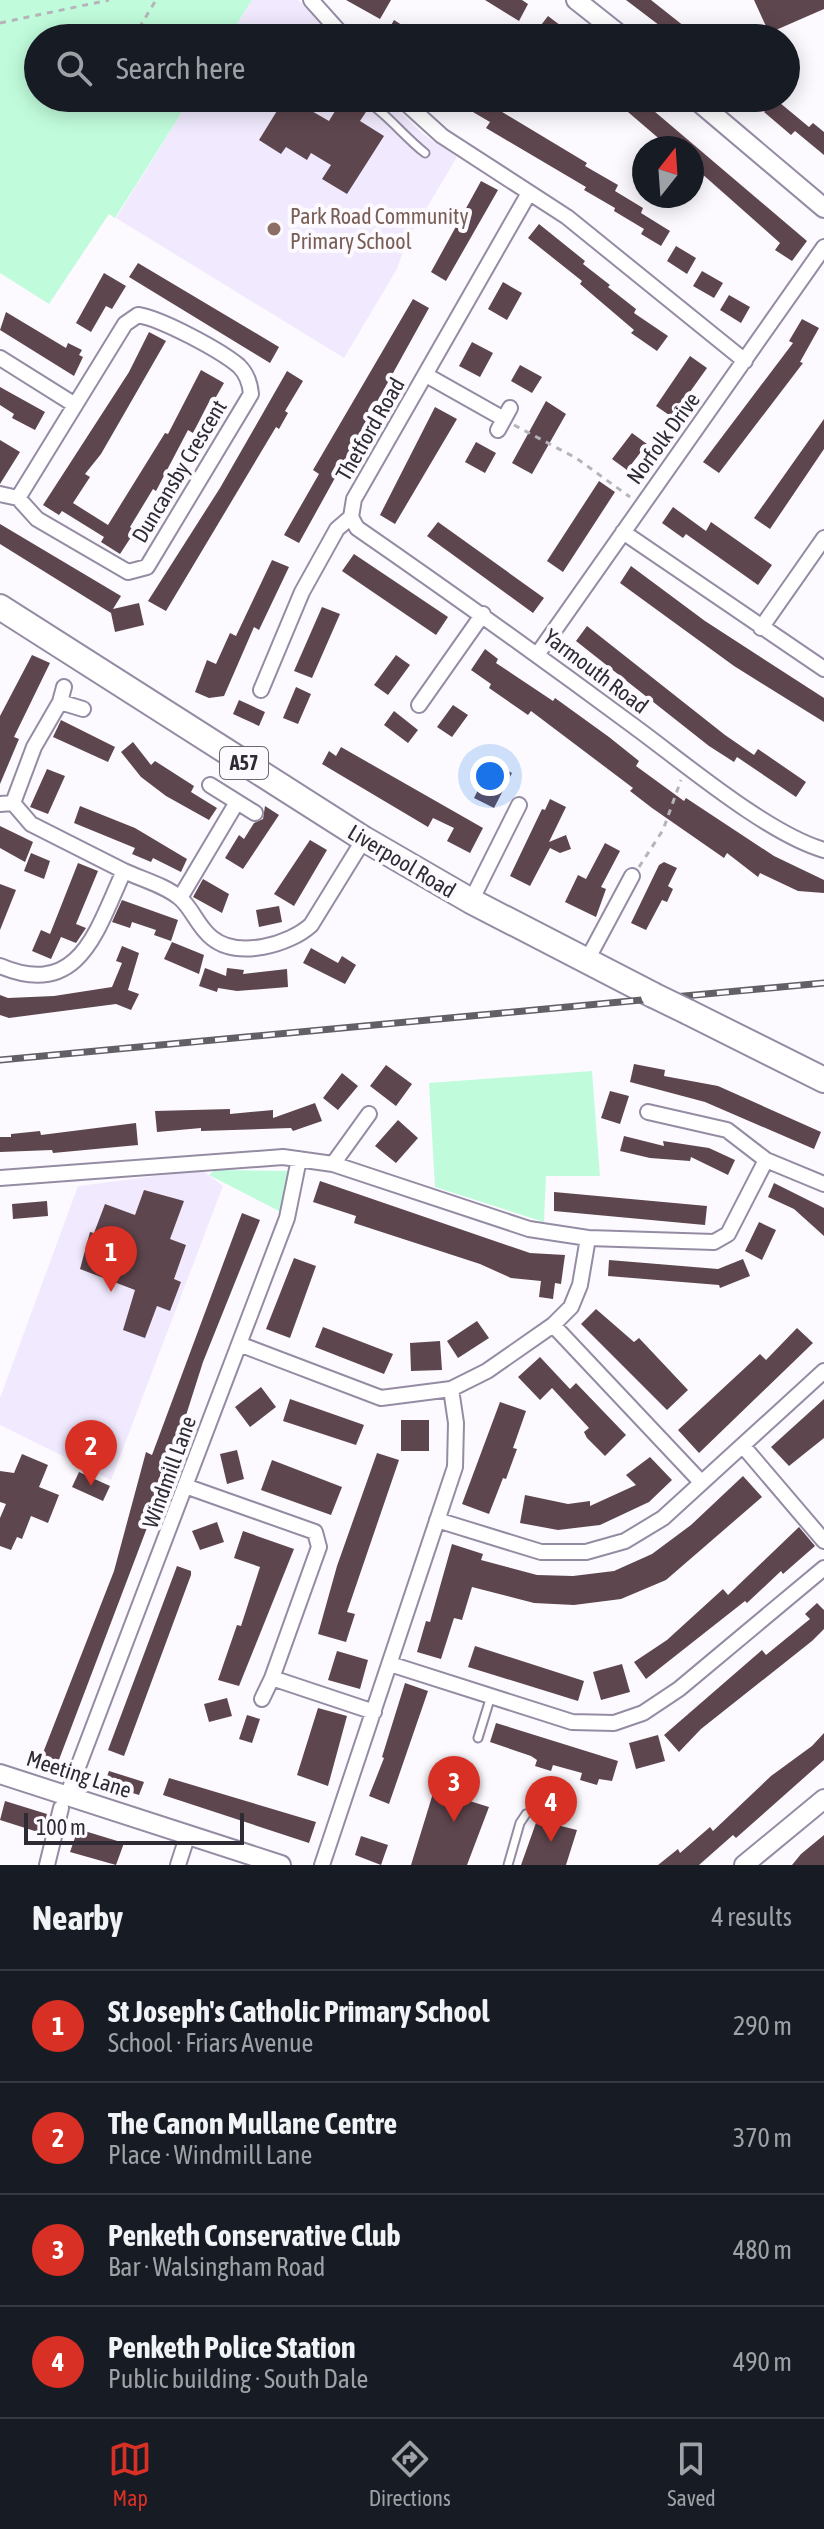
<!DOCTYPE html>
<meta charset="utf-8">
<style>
body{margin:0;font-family:"Asap Condensed",sans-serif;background:#242831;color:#f1f3f6}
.compass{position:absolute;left:632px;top:136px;width:72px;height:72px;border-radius:50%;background:#171b24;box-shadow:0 4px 20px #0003;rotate:17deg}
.scale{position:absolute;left:24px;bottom:20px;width:220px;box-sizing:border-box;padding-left:8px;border:4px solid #2e2b34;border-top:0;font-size:22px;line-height:28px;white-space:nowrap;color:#2e2b34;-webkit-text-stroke:6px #fcfaff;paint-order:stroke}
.you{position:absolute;left:490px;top:776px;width:28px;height:28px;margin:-20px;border:6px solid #fff;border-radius:50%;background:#1a73e8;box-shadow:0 0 0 12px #1a73e833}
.badge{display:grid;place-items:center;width:52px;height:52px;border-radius:50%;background:#d93025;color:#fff;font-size:26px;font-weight:700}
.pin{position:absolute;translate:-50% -66px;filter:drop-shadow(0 2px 4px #0008)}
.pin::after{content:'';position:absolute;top:42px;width:28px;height:24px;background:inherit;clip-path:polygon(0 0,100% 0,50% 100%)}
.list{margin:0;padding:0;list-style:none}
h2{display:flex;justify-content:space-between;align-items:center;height:104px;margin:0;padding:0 32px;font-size:34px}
h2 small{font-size:26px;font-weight:400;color:#9ea1a6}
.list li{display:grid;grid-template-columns:52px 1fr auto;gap:24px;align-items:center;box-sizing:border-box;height:112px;padding:0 32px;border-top:2px solid #363941}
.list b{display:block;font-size:30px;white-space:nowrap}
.list p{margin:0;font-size:26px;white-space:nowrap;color:#9ea1a6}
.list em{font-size:26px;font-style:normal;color:#9ea1a6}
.icon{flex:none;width:44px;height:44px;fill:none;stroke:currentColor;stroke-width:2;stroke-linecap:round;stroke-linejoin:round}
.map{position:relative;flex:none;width:824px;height:1865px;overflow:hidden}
.search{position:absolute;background:#171b24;box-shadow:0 4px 20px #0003;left:24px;right:24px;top:24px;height:88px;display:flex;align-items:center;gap:20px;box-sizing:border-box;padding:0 28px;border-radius:44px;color:#9ea1a6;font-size:30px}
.sheet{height:552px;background:#171b24}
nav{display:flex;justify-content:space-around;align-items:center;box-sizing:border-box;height:112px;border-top:2px solid #363941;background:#171b24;font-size:22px;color:#9ea1a6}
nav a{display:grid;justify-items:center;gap:4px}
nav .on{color:#d93025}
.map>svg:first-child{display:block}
.built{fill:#f1eafe}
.green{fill:#c0fcdc}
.building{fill:#5e464e}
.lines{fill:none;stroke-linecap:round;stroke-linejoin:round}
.service-casing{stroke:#958ca4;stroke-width:11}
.minor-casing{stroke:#958ca4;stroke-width:18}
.tertiary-casing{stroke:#958ca4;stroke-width:22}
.trunk-casing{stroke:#958ca4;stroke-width:28}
.path{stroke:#b6b3ba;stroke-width:3;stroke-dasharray:6 6;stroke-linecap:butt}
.service{stroke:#fff;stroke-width:7}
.minor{stroke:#fff;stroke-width:14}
.tertiary{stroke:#fff;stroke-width:18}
.trunk{stroke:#fff;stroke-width:24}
.rail-casing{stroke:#625f67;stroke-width:7}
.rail{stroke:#fcfaff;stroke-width:4;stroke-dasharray:12;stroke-linecap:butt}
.trunk-bridge-casing{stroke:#958ca4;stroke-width:28;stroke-linecap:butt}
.trunk-bridge{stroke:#fff;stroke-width:24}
.education-dot{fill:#8d6e63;stroke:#fcfaff;stroke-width:3}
.labels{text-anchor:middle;stroke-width:8;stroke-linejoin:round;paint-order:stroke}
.shield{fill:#fcfaff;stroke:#6c6971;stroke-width:2}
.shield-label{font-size:20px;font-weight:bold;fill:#2e2b34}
.education-label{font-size:22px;fill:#785e54;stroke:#fcfaff;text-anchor:start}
.street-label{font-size:22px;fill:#2e2b34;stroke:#fcfaff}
</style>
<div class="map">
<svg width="824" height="1865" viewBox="0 0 824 1865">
<rect width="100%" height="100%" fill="#fcfaff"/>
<!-- built -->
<path class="built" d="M252 0H298L337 38H228Z
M191 98H385L423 134 457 157 407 241 397 269 344 358 116 218Z
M202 1170 223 1186 111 1480 0 1425V1398L78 1186Z"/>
<!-- green -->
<path class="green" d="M0 0H252L228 38H38V98H191L115 218 109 214 49 304 0 273Z
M592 1071 600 1176H546L544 1222 435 1187 429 1083Z
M215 1170 293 1171 281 1212 209 1175Z"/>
<!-- building -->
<path class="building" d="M346 0H391L380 19Z
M485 0H522L528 4 519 21Z
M626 0H651L699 38H676Z
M754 0H824V9L769 33Z
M548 16 577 38H549L538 29Z
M394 20 405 27 425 38H384Z
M285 98H317L310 110 329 121 343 98 366 112 360 121 384 136 347 194 322 179 331 165 311 153 307 160 286 147 281 154 259 140Z
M449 98H479L587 163 585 166 618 185 615 191 643 208 641 213 670 231 661 246 641 234 644 229 614 211 615 208 584 190 586 187 486 128 490 122Z
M628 98H638L654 111 807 241 792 261 775 250 780 243 692 165V148H670L621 106Z
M757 98H774L809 127 813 123 824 132V155L795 131 791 135 764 112 768 107Z
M481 181 498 190 446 281 431 272Z
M539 224 585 261 583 264 610 285 608 287 636 309 634 313 668 336 657 351 631 333 634 330 580 284 582 281 528 238Z
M676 246 696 258 687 274 667 261Z
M138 263 279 347 270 363 129 277Z
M702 271 723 283 714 298 693 286Z
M104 273 126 286 112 309 106 306 91 332 76 323Z
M503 282 522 293 507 320 488 309Z
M729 295 750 307 741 323 720 310Z
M413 299 429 308 299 543 284 535 319 474 313 470Z
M6 312 66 348 68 343 82 350 79 355 83 357 74 376 0 330Z
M802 319 819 328 800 362 803 363 719 473 703 462 793 343 789 341Z
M149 332 166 341 101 454 85 474 90 477 73 503 108 525 165 433 168 434 201 370 224 383 212 404 209 402 193 433 188 430 156 491 153 489 130 527 135 531 120 554 101 542 104 537 62 511 59 515 43 505 129 372Z
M472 342 493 353 480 377 459 366Z
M690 356 707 368 672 417 656 406Z
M520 365 542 377 532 393 511 381Z
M287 371 303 381 285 411 288 413 279 429 276 427 166 611 148 601 220 488Z
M0 387 45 412 35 430 12 418 14 414 0 405Z
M546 401 566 414 532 474 512 463Z
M435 407 457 419 395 524 380 515Z
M824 419V449L770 529 754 518Z
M632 433 647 444 627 470 612 459Z
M0 440 20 452 0 484Z
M476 442 496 453 485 473 465 462Z
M599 481 615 492 563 572 547 561Z
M673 507 706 531 711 522 772 565 758 585 686 534 683 538 662 523Z
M438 522 544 598 533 613 427 536Z
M0 524 121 596 113 609 139 603 144 625 115 632 111 613 0 544Z
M354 554 448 617 436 635 342 571Z
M272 560 289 567 259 630 254 627 224 696 209 698 195 692 207 660 216 664 230 633 236 636Z
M631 566 705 621 824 698V722L734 666 620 583Z
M322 607 340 614 312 678 294 671Z
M587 626 725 735 754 755 758 749 806 782 796 797 737 757 734 762 709 746 576 641Z
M485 649 498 659 496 663 553 701 555 698 609 737 639 761 636 766 684 801 686 798 774 856 824 880V893L798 891 760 873 758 877 727 853 724 858 652 808 630 791 633 788 531 711 528 715 489 688 491 684 471 670Z
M32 655 50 663 14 737 19 739 0 784V716Z
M396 655 410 665 388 695 374 685Z
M296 687 311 694 298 724 283 718Z
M239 700 265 712 259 726 233 714Z
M453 705 468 715 452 737 437 727Z
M394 711 418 730 408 743 384 725Z
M61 720 115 747 108 762 53 737Z
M133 742 151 765 155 761 194 786 191 792 217 808 209 820 166 796 141 777 121 752Z
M341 747 483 828 470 853 447 841 454 828 433 818 428 827 322 764 329 751 336 756Z
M497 765 512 773 494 808 474 798 481 784 475 781 482 768 493 774Z
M47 769 65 776 48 814 30 807Z
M550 799 566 807 549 842 566 835 571 849 560 853 550 848 530 886 510 876 542 809 545 810Z
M80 806 135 828 187 859 181 872 153 858 151 862 132 854 135 848 74 823Z
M265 806 279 815 243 869 225 858 239 835 244 839 254 823 263 819Z
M0 826 33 842 25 862 0 848Z
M310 840 327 850 294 906 274 894Z
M605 843 620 851 601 887 606 889 596 917 565 902 578 875 586 879Z
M31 853 50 861 44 879 24 871Z
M664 862 677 868 668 886 673 889 667 902 662 900 646 930 631 923 659 865Z
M78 863 98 871 76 924 86 928 76 943 61 937 51 959 32 951 41 930 50 934Z
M203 879 229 894 222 913 193 897Z
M0 884 16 890 0 930Z
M122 900 178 920 171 941 154 935 156 930 132 922 130 928 112 922Z
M279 906 282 922 259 927 256 910Z
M172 942 204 955 199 974 164 959Z
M122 946 139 953 128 990 139 994 131 1010 116 1004 9 1018 0 1015V995L8 998 54 996 112 987 122 963 116 961Z
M311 948 338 963 342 956 356 965 345 984 303 963Z
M205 968 226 976 227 968 244 970 243 974 287 969 288 987 237 991 218 988 217 992 199 986Z
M634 1064 665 1070 664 1076 718 1086 821 1132 814 1149 705 1102 630 1082Z
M386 1065 412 1084 396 1106 370 1086Z
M342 1073 358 1086 338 1110 323 1098Z
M610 1091 629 1096 620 1124 601 1118Z
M315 1103 322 1121 293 1131 291 1128 201 1131V1128L157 1132 155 1111 230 1109V1114L273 1110V1118Z
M398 1120 418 1138 396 1163 375 1146Z
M136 1123 138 1145 53 1153 52 1150 0 1152V1137H11V1134L40 1131 41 1135Z
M624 1136 664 1146 663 1141 709 1148 735 1160 728 1175 691 1157 690 1161 650 1158 620 1151Z
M320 1181 530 1253 565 1255 561 1284 555 1283 553 1299 539 1297 541 1281 511 1278 480 1264 354 1223 356 1216 313 1202Z
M774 1183 824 1208V1236L794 1209 768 1197Z
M144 1190 184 1201 170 1239 186 1245 174 1279 181 1282 170 1311 157 1306 145 1338 123 1330 135 1290 80 1269 90 1232 94 1233 105 1204 135 1215Z
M554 1192 707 1206 705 1225 554 1211Z
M47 1201 48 1216 13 1219 12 1204Z
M242 1213 260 1220 203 1362 167 1475 57 1765 41 1758 114 1571 146 1452 152 1455Z
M759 1222 776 1230 762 1260 745 1251Z
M294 1258 316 1266 290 1338 266 1329Z
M743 1259 750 1276 720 1288 719 1285 608 1276 609 1260 718 1269Z
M596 1309 634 1342 639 1338 688 1390 667 1410 581 1324Z
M477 1321 489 1338 458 1358 447 1341Z
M323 1327 393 1354 384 1374 315 1347Z
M797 1328 813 1343 699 1453 678 1430 760 1354 766 1360Z
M440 1341 442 1370 411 1371 410 1343Z
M540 1357 570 1389 576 1383 626 1435 605 1456 587 1438 584 1432 589 1428 552 1388 540 1400 518 1377Z
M261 1387 276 1407 250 1427 235 1407Z
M290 1399 364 1425 356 1445 283 1421Z
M824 1399V1438L789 1466 771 1447Z
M500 1402 526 1411 513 1448 517 1449 506 1479 503 1478 489 1514 462 1504Z
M401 1420H429V1451H401Z
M237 1450 244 1479 227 1484 220 1454Z
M377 1453 399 1460 347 1612 355 1614 346 1642 318 1634 337 1566Z
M22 1454 48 1465 39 1487 59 1495 48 1523 31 1516 22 1539 17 1537 11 1550 0 1546V1518L6 1504 0 1502V1471L14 1473Z
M650 1457 672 1480 649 1502 600 1525 558 1530 520 1523 525 1495 568 1504 590 1501V1506L636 1485 626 1475Z
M272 1460 342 1487 331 1515 261 1490Z
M79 1472 110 1486 103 1501 72 1487Z
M743 1476 762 1497 666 1580 621 1599 574 1605 534 1603 472 1587 462 1620 454 1618 441 1659 417 1652 426 1621 430 1622 452 1544 483 1554 481 1560 537 1575 573 1576 614 1571 652 1554 691 1525Z
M217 1522 224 1542 200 1550 192 1531Z
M799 1527 815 1546 783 1574 781 1571 747 1603 745 1601 646 1679 634 1662 667 1640 723 1589 728 1595Z
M243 1531 294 1549 239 1686 218 1680 237 1625 241 1626 260 1567 234 1558Z
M177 1566 191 1571V1575L124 1756 108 1750Z
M817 1603 824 1610V1629L812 1641 701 1729 679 1752 664 1735 762 1650 766 1655 810 1619 805 1614Z
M475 1646 584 1681 578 1701 468 1667Z
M337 1651 368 1660 360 1689 328 1680Z
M622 1664 630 1692 601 1700 593 1672Z
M405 1683 428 1691 389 1804 369 1796 384 1758 382 1757Z
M227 1698 232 1716 209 1722 204 1704Z
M318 1708 347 1716 328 1786 297 1775Z
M247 1715 260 1719 252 1743 239 1739Z
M496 1723 618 1761 612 1781 599 1779 597 1785 580 1780 582 1773 553 1765 551 1771 535 1766 537 1760 531 1756 490 1742Z
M824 1733V1760L736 1838 733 1835 699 1865H658L678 1849 680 1853 710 1827 713 1831 771 1776 812 1746Z
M658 1735 665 1761 636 1769 629 1743Z
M109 1771 144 1782 139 1795 104 1784Z
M169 1778 316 1822 309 1843 163 1795Z
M434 1790 489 1807 467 1865H411Z
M5 1801 47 1814 41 1833 0 1820Z
M537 1820 577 1830 566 1865H521Z
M78 1829 124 1843 116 1865 70 1852Z
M824 1835V1865H792L801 1854Z
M361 1836 388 1845 381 1865 355 1855Z"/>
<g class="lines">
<defs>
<path id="service" d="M362 98C386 112 403 136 425 153
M478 1738 491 1696
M508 1865 520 1823 526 1814"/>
<path id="minor" d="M311 0 345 38
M400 98 442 136 567 217 745 361
M138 315C162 319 220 350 239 366 247 374 250 383 251 394L147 567 128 572 37 519 18 498 125 324Z
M0 358 75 405
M426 375 504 419
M498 430 510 408
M0 494 18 498
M351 517 357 528C451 593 543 659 635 727 684 763 768 834 824 850
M623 532 824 669
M761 628 824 538
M537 655 824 247
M64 687 60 702 83 709
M261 690 302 592 337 529 351 517 354 499 529 193
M419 705 483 614
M210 785 255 813
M13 803 34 747 60 702
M0 804 13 803 31 824 124 871
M180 898 237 802
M471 901 519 805
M586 962 632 876
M0 966C80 1000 97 929 124 871 141 879 167 886 181 899 193 910 198 927 212 938 238 959 289 945 311 925L364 839
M648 1112 727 1130 766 1160 824 1184
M333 1164 369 1114
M0 1178 283 1157 333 1164 529 1229 588 1238 714 1242 728 1234 766 1160
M553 1325 701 1482
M239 1344 381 1398 451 1389 487 1371 553 1325 571 1307 580 1285 588 1238
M743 1446 824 1541
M188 1487 315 1532 319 1547 272 1678 374 1712
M437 1520 541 1552H586L625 1541 663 1518 824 1371
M390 1664 572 1722 614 1723 643 1713 679 1689 824 1568
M262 1699 272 1678
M67 1796 287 1218 299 1159
M47 1865 61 1808
M178 1865 188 1834
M322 1865 455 1467 456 1423 451 1389"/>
<path id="tertiary" d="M576 0 624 38
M694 98 824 208
M0 1774 281 1865
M744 1865 824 1799"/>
<path id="trunk" d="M0 607 364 839 471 901 653 995
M688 1012 824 1080"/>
</defs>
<!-- service casing -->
<use href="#service" class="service-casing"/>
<!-- minor casing -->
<use href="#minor" class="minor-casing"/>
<!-- tertiary casing -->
<use href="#tertiary" class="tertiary-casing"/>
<!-- trunk casing -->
<use href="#trunk" class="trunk-casing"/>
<!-- path -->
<path class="path" d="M0 23 109 0
M133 38 156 0
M514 425 576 458 630 497
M639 867 663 830 681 780"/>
<!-- service -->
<use href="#service" class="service"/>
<!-- minor -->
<use href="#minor" class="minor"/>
<!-- tertiary -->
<use href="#tertiary" class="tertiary"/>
<!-- trunk -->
<use href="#trunk" class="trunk"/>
<defs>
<path id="rail" d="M0 1060 824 983"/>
</defs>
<!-- rail casing -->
<use href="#rail" class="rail-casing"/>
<!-- rail -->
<use href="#rail" class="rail"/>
<defs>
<path id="trunk-bridge" d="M653 995 688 1012"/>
</defs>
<!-- trunk-bridge casing -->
<use href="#trunk-bridge" class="trunk-bridge-casing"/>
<!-- trunk-bridge -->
<use href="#trunk-bridge" class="trunk-bridge"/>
</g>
<!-- markers -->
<circle class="education-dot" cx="274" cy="229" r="8"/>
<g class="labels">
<!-- shield labels -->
<rect class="shield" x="220" y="747" width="48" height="32" rx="6"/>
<g class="shield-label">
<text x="244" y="770">A57</text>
</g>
<!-- education labels -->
<g class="education-label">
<text x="290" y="224">Park Road Community<tspan x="290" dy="25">Primary School</tspan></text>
</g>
<!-- street labels -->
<g class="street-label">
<text transform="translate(370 429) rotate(-60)" y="8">Thetford Road</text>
<text transform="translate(663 438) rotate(-54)" y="8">Norfolk Drive</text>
<text transform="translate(179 471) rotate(-59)" y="8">Duncansby Crescent</text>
<text transform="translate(596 671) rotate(37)" y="8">Yarmouth Road</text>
<text transform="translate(402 861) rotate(31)" y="8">Liverpool Road</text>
<text transform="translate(169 1472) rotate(-70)" y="8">Windmill Lane</text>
<text transform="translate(79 1774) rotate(18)" y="8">Meeting Lane</text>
</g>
</g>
</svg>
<svg class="compass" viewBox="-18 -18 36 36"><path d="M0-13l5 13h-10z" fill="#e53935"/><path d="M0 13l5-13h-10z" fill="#9ea1a6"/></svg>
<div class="scale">100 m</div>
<div class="you"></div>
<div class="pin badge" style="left:111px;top:1292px">1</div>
<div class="pin badge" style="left:91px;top:1486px">2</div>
<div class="pin badge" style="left:454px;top:1822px">3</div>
<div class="pin badge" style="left:551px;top:1842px">4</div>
<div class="search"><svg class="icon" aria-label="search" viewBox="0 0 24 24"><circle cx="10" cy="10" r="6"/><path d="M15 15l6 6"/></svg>Search here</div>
</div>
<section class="sheet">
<h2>Nearby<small>4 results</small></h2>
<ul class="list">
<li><span class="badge">1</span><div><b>St Joseph's Catholic Primary School</b><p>School · Friars Avenue</p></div><em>290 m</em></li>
<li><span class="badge">2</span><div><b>The Canon Mullane Centre</b><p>Place · Windmill Lane</p></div><em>370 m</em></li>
<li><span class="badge">3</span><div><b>Penketh Conservative Club</b><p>Bar · Walsingham Road</p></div><em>480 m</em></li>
<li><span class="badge">4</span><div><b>Penketh Police Station</b><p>Public building · South Dale</p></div><em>490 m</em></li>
</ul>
</section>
<nav>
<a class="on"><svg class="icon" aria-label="map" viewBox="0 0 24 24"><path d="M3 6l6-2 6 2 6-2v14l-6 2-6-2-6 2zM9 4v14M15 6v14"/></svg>Map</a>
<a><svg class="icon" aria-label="directions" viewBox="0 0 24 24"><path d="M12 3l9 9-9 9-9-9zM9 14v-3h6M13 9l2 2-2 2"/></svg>Directions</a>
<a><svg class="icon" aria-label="saved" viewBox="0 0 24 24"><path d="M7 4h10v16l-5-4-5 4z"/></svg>Saved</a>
</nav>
